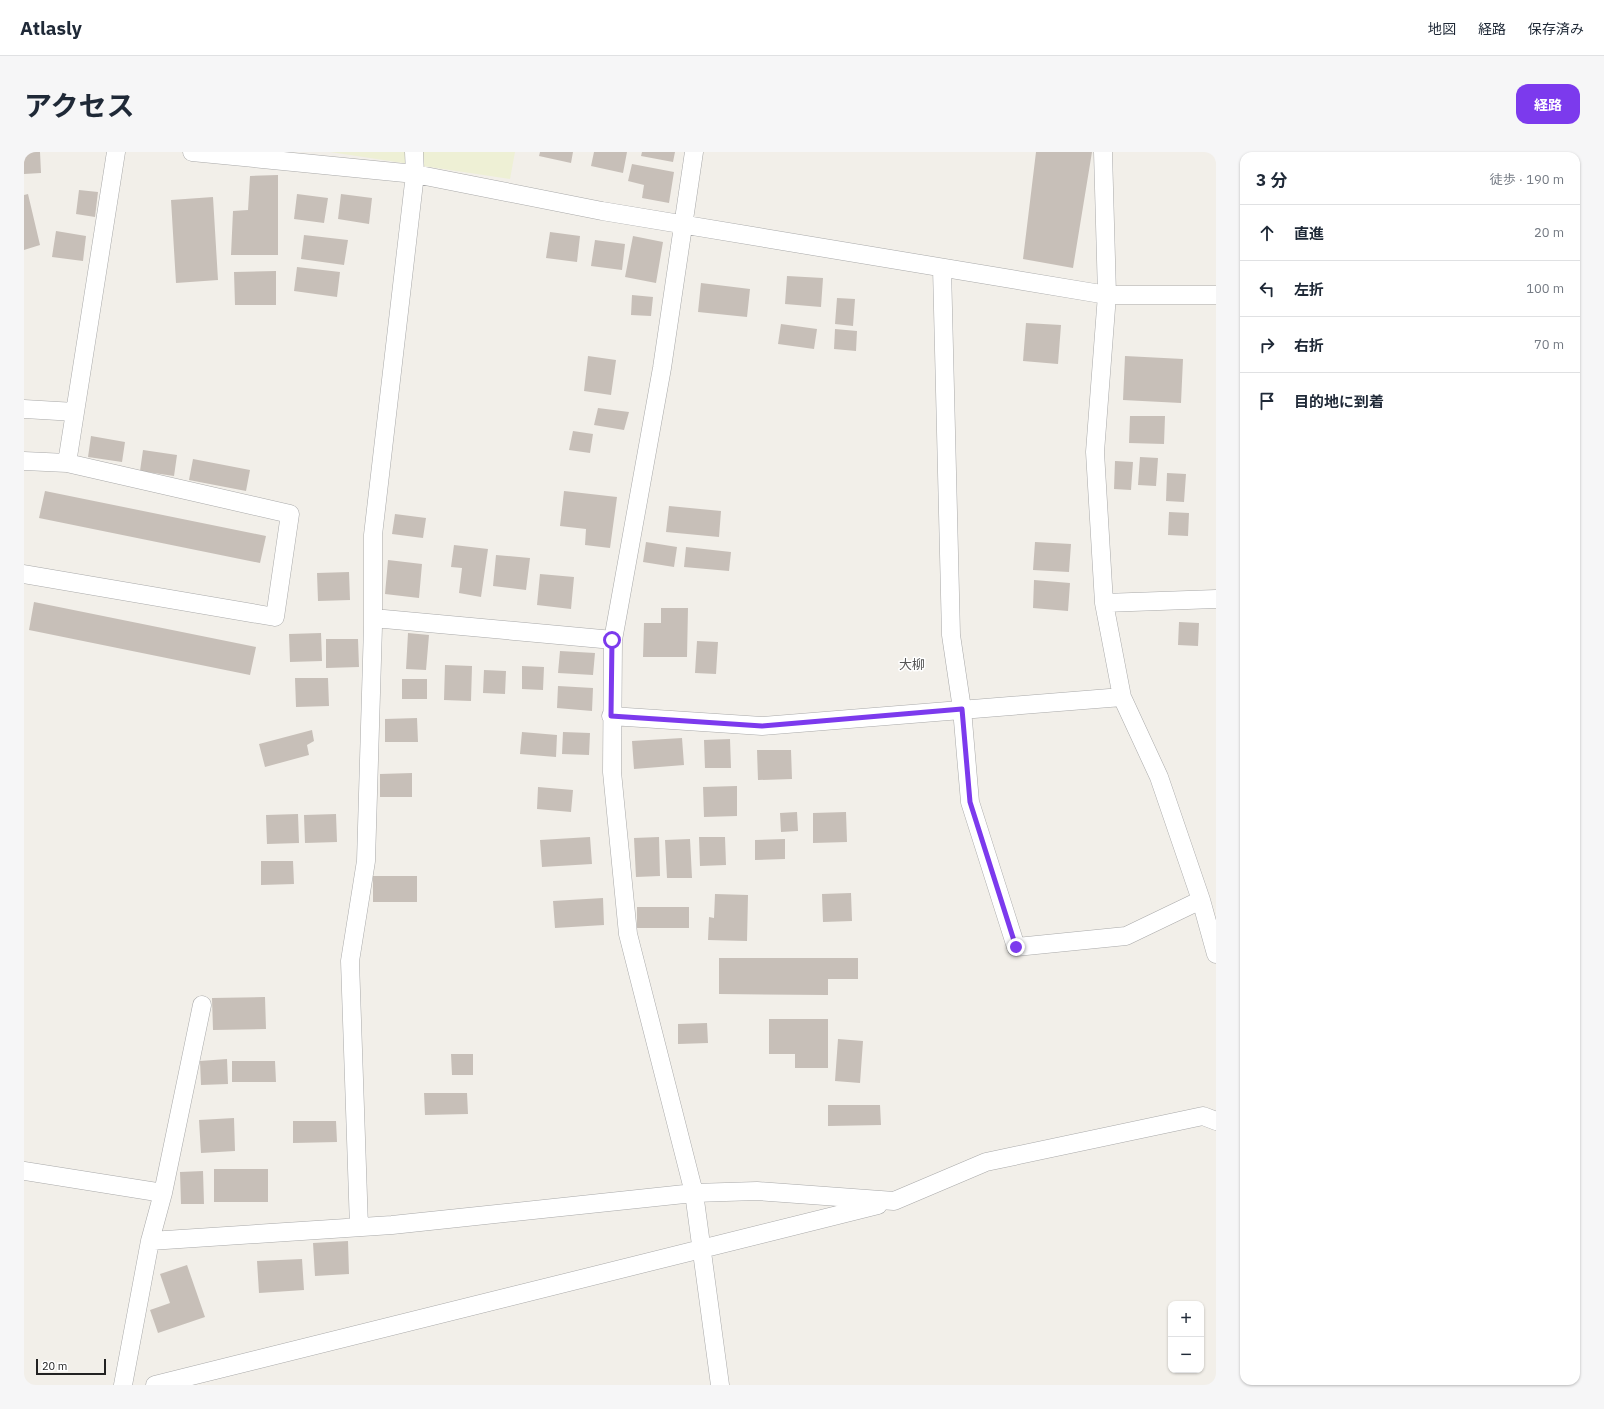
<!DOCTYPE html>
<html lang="ja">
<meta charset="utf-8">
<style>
body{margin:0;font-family:"IBM Plex Sans","Noto Sans JP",sans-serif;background:#f6f6f7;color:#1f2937}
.controls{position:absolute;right:12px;bottom:12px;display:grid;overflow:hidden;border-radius:8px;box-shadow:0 1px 3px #0004}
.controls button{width:36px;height:36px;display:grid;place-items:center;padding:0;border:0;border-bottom:1px solid #e0e1e3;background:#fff;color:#1f2937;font:20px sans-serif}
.scale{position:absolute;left:12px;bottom:10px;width:70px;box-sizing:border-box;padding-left:4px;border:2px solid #222;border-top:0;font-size:11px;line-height:14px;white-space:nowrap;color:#222;-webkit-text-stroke:3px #fff;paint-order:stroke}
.stop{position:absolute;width:12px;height:12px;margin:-9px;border:3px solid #7c3aed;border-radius:50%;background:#fff}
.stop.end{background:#7c3aed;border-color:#fff;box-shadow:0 1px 4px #0008}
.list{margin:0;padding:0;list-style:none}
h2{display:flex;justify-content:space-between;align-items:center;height:52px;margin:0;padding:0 16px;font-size:17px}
h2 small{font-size:13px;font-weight:400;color:#747a83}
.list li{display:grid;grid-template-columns:26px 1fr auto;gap:12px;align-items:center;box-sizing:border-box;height:56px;padding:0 16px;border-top:1px solid #e0e1e3}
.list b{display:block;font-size:15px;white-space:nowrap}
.list em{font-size:13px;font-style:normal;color:#747a83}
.icon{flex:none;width:22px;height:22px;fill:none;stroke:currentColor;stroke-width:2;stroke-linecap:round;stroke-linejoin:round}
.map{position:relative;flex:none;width:1192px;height:1233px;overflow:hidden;border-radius:12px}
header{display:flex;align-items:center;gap:24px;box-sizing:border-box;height:56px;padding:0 20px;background:#fff;border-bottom:1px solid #e0e1e3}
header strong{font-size:19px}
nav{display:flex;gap:22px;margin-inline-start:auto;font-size:14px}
.intro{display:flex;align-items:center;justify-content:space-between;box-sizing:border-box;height:96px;padding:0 24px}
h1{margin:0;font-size:28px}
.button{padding:10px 18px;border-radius:12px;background:#7c3aed;color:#fff;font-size:14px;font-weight:700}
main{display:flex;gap:24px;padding:0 24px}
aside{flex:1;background:#fff;border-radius:12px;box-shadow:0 1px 3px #0004}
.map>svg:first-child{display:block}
.farmland{fill:#eef0d5}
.building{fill:#c7bfb8}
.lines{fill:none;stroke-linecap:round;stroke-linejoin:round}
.minor-casing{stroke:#a9a9a9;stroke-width:19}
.minor{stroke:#fff;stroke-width:18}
.route{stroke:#7c3aed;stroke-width:5}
.labels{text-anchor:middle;stroke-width:3;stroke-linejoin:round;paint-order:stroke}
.quarter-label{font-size:13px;fill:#555;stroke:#fff}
</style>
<header>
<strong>Atlasly</strong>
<nav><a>地図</a><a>経路</a><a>保存済み</a></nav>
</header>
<div class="intro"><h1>アクセス</h1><a class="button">経路</a></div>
<main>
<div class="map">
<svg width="1192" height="1233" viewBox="0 0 1192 1233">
<rect width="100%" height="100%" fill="#f2efe9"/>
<!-- farmland -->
<path class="farmland" d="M306 0H491L486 27Z"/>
<!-- building -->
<path class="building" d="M0 0H16L17 21 0 22Z
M516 0H549L547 11 515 4Z
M570 0H603L599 21 567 14Z
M618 0H651L649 10 617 4Z
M1012 0H1068L1049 116 999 107Z
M608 12 650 20 645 51 618 46 620 33 604 29Z
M254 23V103H207L209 59 224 58 226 24Z
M55 38 74 40 71 65 52 62Z
M4 42 16 93 0 98V43Z
M273 42 304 46 300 71 270 67Z
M317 42 348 46 345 72 314 67Z
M189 45 194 128 152 131 147 48Z
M32 79 62 84 59 109 28 105Z
M526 80 556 84 553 110 522 106Z
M280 83 324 88 320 113 277 107Z
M609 84 639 90 632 131 601 125Z
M571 88 601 92 598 118 567 114Z
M273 115 316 120 313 145 270 139Z
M252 119V153H211L210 120Z
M763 124 799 126 797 155 761 152Z
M677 131 726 137 723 165 674 160Z
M608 143 629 145 627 164 607 163Z
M813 146 831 147 829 174 811 172Z
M1002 171 1037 173 1034 212 999 209Z
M757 172 793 177 790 197 754 192Z
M811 177 833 179 832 199 810 197Z
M564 204 592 208 587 243 560 239Z
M1101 204 1159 207 1157 251 1099 248Z
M574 256 605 260 600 278 570 273Z
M1106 264H1141L1140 292 1105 291Z
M549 279 569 282 566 301 545 298Z
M67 284 101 290 98 310 64 305Z
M119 298 153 303 150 324 116 319Z
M1116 305 1134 306 1132 334 1114 333Z
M169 307 226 318 222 339 165 328Z
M1091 309 1109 310 1107 338 1090 337Z
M1143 321 1162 322 1160 350 1142 349Z
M21 339 242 384 236 411 15 366Z
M540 339 593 345 586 396 561 393 562 377 536 374Z
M645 354 697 359 695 385 642 380Z
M1145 360 1165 361 1164 384 1144 383Z
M371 362 402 366 399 386 368 382Z
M622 390 653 395 650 415 619 410Z
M1011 390 1047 392 1045 420 1009 418Z
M430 393 464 397 457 445 435 441 438 416 427 415Z
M662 395 707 400 705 419 660 415Z
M472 403 506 406 502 438 469 434Z
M364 408 398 412 395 446 361 442Z
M325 420 326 448 294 449 293 421Z
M516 422 550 425 547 457 513 453Z
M1010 428 1046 431 1044 459 1009 456Z
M10 450 232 495 226 523 5 478Z
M637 456H664L663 505H619L620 471H637Z
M1155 470 1175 471 1174 494 1154 493Z
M297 481 298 509 266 510 265 482Z
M384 481 405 483 402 518 382 517Z
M302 487H334L335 515 302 516Z
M673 489 694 490 692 522 671 521Z
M536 499 571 501 569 523 534 521Z
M421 513 448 514 447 549 420 548Z
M498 514 520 515 519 538 498 537Z
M460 518 482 519 481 542 459 541Z
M271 526H304L305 554 272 555Z
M378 527H403V547H378Z
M534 534 569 536 568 559 533 556Z
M393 566 394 590H361V567Z
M288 578 290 589 283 593 285 603 241 615 235 592Z
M498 580 533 583 532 605 496 602Z
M539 580 566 581 565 603 538 602Z
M658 586 660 613 610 617 608 589Z
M706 587 707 616H681L680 588Z
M733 598H767L768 627 734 628Z
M388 621V645H356V622Z
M713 634V664L680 665 679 635Z
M514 635 549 638 547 660 513 657Z
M773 660 774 679 757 680 756 661Z
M822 660 823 690 789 691V661Z
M274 662 275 691 243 692 242 663Z
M312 662 313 690 281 691 280 663Z
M566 685 568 712 518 715 516 688Z
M635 685 636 724 612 725 610 686Z
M675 685H701L702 713 676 714Z
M666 687 668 726H643L641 688Z
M761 687V707L731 708V688Z
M237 709H269L270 732 237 733Z
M349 724H393V750H349Z
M827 741 828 769 799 770 798 742Z
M691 742 724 743 723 789 684 788 685 765 690 766Z
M579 746 580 773 531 776 529 749Z
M613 755H665V776H613Z
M695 806H834V827H804V843L695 842Z
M241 845 242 877 189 878 188 846Z
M745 867H804V916H771V902H745Z
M683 871 684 891 654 892V872Z
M814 887 839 889 836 931 811 929Z
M427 902H449V923H428Z
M203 907 204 932 177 933 176 909Z
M208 909H251L252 930H208Z
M400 941H443L444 962 401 963Z
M804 953H856L857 973 804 974Z
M210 966 211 999 177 1001 175 968Z
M269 969H312L313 990 269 991Z
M190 1017H244V1050H190Z
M179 1019 180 1052H157L156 1020Z
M324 1089 325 1122 291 1124 289 1091Z
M278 1107 280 1138 235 1141 233 1109Z
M163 1113 181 1165 134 1181 126 1158 146 1151 136 1122Z"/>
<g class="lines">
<defs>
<path id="minor" d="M168 0 391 22 578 59 1083 143H1192
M670 0 638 216 589 488 588 620 604 782 670 1041 696 1233
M1079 0 1083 143 1071 300 1080 451 1098 545 1135 625 1177 748 1192 802
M918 116 927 483 938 557 946 650 992 795 1102 784 1177 748
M0 257 51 260
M0 309 43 311 266 362 251 465 0 422
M43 311 92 0
M1080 451 1192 447
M349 466 589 488
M587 564 738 574 1098 545
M0 1019 139 1041 126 1089 99 1233
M139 1041 178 853
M335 1075 326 809 342 709 349 474V383L391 22 390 0
M126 1089 368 1073 670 1041 733 1039 870 1049 962 1010 1179 964 1192 969
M131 1233 854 1053"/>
</defs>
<!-- minor casing -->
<use href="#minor" class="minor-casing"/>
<!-- minor -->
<use href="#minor" class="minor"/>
</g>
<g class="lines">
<!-- route -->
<path class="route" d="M588 488 587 564 738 574 938 557 946 650 992 795"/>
</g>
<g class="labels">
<!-- quarter labels -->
<g class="quarter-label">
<text x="888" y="517">大柳</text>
</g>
</g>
</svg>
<div class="controls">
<button>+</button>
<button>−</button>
</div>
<div class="scale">20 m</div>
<div class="stop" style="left:588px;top:488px"></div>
<div class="stop end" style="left:992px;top:795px"></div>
</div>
<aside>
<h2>3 分<small>徒歩 · 190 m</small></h2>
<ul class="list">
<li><svg class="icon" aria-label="ahead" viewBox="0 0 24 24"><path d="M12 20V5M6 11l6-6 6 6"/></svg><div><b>直進</b></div><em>20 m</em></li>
<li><svg class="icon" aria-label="left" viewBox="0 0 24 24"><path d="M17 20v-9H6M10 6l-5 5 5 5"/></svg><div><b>左折</b></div><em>100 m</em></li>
<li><svg class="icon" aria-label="right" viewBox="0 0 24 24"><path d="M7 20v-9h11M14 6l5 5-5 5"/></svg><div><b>右折</b></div><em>70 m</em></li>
<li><svg class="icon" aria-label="arrive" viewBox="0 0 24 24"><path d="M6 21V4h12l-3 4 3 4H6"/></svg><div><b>目的地に到着</b></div></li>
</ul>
</aside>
</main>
